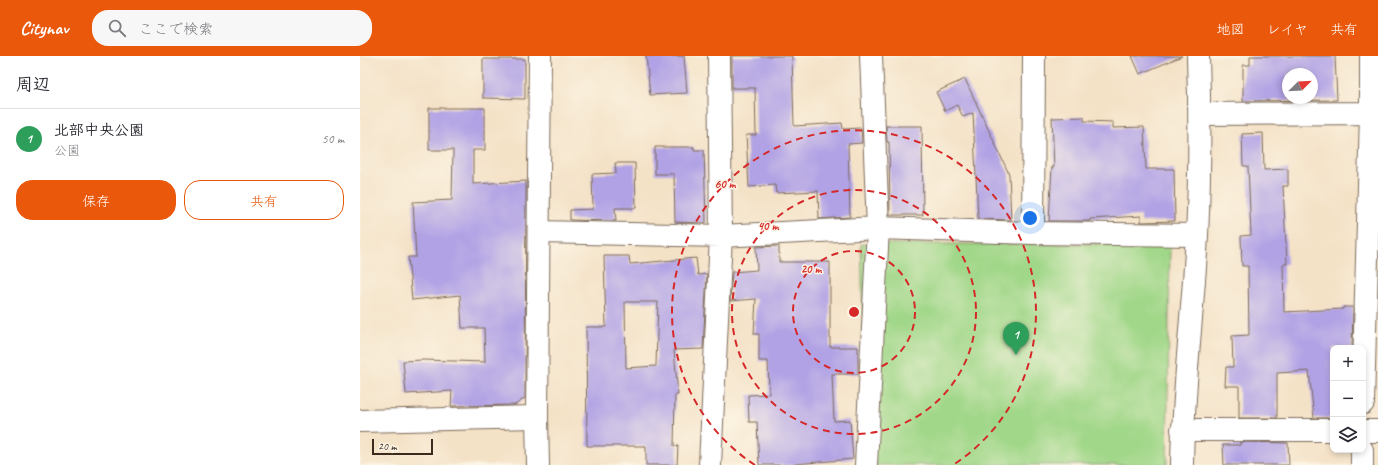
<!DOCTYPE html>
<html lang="ja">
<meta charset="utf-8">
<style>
body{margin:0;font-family:Caveat,"Klee One",sans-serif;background:#f7f7f7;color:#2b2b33}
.controls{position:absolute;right:12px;bottom:12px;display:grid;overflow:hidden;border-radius:8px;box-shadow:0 2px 6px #0003}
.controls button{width:36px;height:36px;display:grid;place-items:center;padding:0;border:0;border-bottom:1px solid #e1e1e2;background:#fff;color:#2b2b33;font:20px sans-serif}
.compass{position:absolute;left:922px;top:12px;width:36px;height:36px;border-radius:50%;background:#fff;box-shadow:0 2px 6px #0003;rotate:66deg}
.scale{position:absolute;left:12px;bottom:10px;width:61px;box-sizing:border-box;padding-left:4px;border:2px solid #3b2a1e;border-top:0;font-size:11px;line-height:14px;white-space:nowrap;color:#3b2a1e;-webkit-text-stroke:3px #fcf5e5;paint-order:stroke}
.you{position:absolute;left:670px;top:162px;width:14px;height:14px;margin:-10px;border:3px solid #fff;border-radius:50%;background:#1a73e8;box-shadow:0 0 0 6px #1a73e833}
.badge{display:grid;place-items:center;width:26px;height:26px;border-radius:50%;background:#ea580c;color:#fff;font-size:13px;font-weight:700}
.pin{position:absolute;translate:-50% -33px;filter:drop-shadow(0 1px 2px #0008)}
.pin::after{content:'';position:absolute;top:21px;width:14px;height:12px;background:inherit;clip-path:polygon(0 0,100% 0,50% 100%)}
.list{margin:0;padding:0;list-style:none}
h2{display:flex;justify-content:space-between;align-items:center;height:52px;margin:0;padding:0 16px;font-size:17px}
h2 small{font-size:13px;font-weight:400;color:#7c7c81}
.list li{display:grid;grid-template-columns:26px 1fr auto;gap:12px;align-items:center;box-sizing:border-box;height:60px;padding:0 16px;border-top:1px solid #e1e1e2}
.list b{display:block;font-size:15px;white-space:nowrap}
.list p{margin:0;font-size:13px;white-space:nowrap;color:#7c7c81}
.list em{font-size:13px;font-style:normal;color:#7c7c81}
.actions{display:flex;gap:8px;padding:12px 16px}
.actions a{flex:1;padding:9px 0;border:1px solid #ea580c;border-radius:16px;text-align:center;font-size:14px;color:#ea580c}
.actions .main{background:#ea580c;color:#fff}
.icon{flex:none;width:22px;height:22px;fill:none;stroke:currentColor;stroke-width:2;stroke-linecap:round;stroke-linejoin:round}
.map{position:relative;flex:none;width:1018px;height:409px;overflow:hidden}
header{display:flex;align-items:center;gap:24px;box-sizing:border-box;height:56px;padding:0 20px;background:#ea580c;color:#fff}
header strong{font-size:19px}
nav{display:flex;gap:22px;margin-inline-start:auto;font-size:14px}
.search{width:280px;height:36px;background:#f7f7f7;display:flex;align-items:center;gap:10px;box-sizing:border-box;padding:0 14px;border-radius:16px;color:#7c7c81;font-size:15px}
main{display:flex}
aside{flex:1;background:#fff}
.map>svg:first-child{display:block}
.green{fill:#a0d788;stroke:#6e8053}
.building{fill:#b1a2e5;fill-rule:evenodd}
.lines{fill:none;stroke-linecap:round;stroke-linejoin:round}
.minor-casing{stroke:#7c6a59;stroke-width:24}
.tertiary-casing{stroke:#7c6a59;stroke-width:24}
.minor{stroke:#fff;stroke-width:22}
.tertiary{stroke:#fff;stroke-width:22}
.ring{fill:none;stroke:#d62828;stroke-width:2;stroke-dasharray:7 5}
.centre{fill:#d62828;stroke:#fcf5e5;stroke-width:2}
.ring-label{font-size:12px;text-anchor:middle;font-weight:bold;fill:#d62828;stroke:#fcf5e5;stroke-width:3;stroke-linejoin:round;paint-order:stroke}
</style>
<header>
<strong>Citynav</strong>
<div class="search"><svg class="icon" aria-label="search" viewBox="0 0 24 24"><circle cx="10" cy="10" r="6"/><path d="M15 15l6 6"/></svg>ここで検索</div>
<nav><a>地図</a><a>レイヤ</a><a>共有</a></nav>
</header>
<main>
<aside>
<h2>周辺<small></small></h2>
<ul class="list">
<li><span class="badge" style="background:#2e9e5b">1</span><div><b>北部中央公園</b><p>公園</p></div><em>50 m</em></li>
</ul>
<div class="actions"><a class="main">保存</a><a>共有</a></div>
</aside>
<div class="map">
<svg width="1018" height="409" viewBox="0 0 1018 409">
<rect width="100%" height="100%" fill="#fcf5e5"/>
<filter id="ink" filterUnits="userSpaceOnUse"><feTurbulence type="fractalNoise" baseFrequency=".025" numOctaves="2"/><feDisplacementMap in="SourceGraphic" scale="8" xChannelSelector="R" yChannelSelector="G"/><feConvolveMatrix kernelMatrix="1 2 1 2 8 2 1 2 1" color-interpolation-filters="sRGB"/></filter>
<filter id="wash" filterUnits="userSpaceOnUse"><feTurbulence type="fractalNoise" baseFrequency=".012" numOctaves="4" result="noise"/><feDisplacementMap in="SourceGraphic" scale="16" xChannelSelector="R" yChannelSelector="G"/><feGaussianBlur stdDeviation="0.9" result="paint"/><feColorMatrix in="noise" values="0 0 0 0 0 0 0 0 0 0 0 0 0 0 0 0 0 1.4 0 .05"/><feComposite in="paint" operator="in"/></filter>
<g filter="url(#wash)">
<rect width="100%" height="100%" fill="#f4e2c7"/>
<!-- green -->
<path class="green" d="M501 188H810L807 409H507Z"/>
<g id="blocks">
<!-- building -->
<path class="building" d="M286 0H324L327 37 290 39Z
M372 0H432L434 70 482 67 483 73 501 72 502 87 488 88 490 161 459 163 458 135 416 137 415 129 389 131 386 79H396L395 32H372Z
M772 0H822L780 18Z
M890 0H975L977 44 883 45V9H890ZM928 18H952V42H928Z
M123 3H165V43L123 42Z
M605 23 649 118 651 164 618 163 613 57 603 61 597 49 585 55 576 36Z
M69 52H125V94H113V128L166 125 165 342 155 349 91 350 92 335 46 338 43 305 63 304 125 306 124 272H102L100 239 52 244 48 201H56L53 146 92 144 93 94H69Z
M724 61V65L753 66V72L784 71 786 113H814L815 165 781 166V160L730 163V165H689L692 111H694L692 62Z
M526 70H562L563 159H530L529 86H527Z
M903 77 904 114 928 113V130H923L927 208H923L924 256 983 253V251H993L992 292H973V362H954L949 315 917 317V362H879V330H865L866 311H873L872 280 889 279 888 210H882L881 180 891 179 888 110H883L882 78Z
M295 91H334V94H344L346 167 315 166 314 118H295Z
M255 107H275L276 152H255L256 165 210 164V154L233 153 232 118 256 117Z
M419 190V206H470V291H498V318H472L474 365 490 364 493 403 435 408V409H399L397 366H389L388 339 409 338 408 305H399V278H394L396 243 370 245 372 216 397 214 396 191Z
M244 200H269L270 208 336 202 338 219 347 218 343 293 314 294 318 339H315L314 390H318L317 409H286V390H227L226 271H246ZM265 246H298L296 310 266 312Z
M880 386 928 387 929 409H864L863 389H880Z"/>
</g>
</g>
<g filter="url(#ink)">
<use href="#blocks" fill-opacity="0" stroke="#7c6a59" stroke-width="1"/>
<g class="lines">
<defs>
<path id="minor" d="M840 58 1018 57
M179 176 361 180 518 172 673 177 837 179
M673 177 674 0
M1003 347 1011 57V0
M0 365 177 361
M822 374H973
M1003 375H1018
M350 409 361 180 359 0
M506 409 518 172 511 0
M1002 409V394"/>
<path id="tertiary" d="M178 409 177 361 180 0
M822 409C823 332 833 256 837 179 840 119 840 60 838 0"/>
</defs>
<!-- minor casing -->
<use href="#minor" class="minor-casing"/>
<!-- tertiary casing -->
<use href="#tertiary" class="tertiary-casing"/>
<!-- minor -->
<use href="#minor" class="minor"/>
<!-- tertiary -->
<use href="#tertiary" class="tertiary"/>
</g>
</g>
<!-- distance rings -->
<g class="ring">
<circle cx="494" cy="256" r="61"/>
<circle cx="494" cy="256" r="122"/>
<path d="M395 409A182 182 0 1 1 593 409"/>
</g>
<circle cx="494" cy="256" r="6" class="centre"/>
<g class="ring-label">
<text x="365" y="132">60 m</text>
<text x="408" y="174">40 m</text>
<text x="451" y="217">20 m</text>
</g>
</svg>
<div class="controls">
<button>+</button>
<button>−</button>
<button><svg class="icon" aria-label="layers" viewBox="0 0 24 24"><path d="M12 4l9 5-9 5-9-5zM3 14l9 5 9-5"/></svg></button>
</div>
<svg class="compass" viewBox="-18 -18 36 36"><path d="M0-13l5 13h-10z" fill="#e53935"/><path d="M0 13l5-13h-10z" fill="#7c7c81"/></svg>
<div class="scale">20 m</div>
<div class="you"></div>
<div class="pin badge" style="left:656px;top:299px;background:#2e9e5b">1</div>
</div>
</main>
